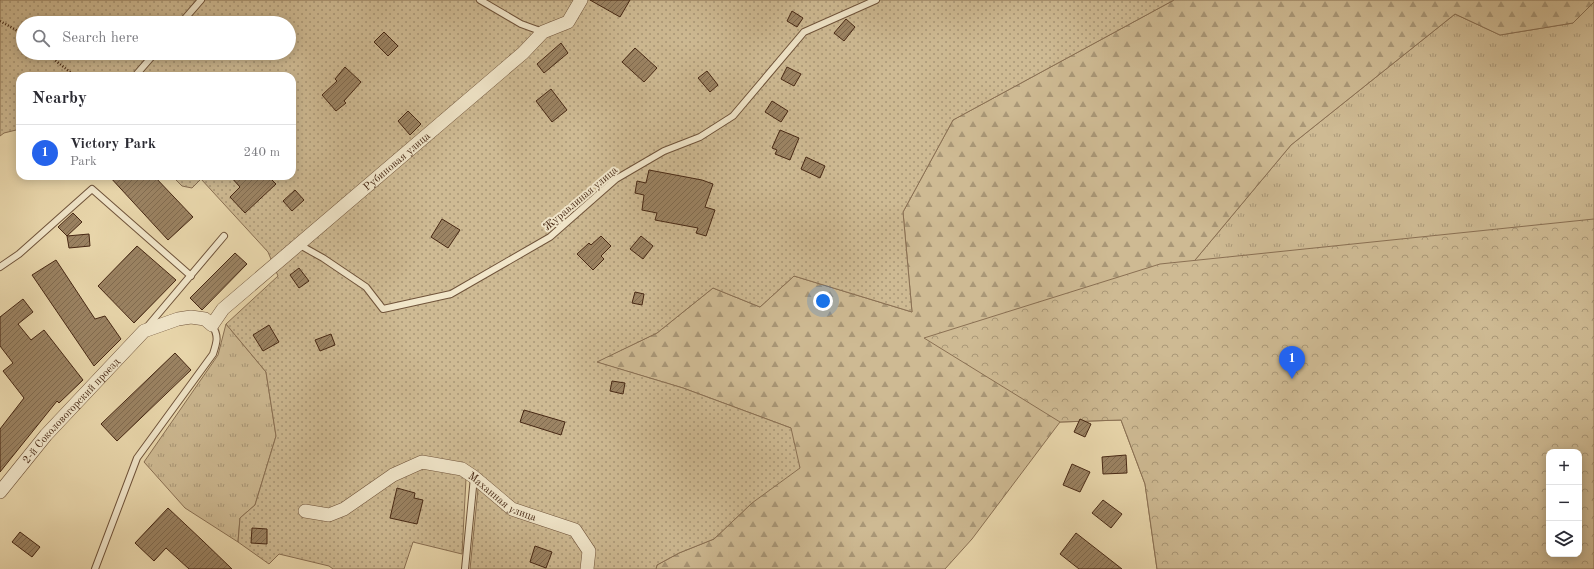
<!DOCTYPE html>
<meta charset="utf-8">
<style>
body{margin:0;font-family:"Old Standard TT",serif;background:#f7f7f7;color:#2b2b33}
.controls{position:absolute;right:12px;bottom:12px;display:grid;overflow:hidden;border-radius:8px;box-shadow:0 2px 10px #0003}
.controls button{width:36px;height:36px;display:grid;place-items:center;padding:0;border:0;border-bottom:1px solid #e1e1e2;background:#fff;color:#2b2b33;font:20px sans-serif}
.you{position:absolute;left:823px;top:301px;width:14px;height:14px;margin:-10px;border:3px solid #fff;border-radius:50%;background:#1a73e8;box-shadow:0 0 0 6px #1a73e833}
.badge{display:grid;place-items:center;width:26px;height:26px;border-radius:50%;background:#2563eb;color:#fff;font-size:13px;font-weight:700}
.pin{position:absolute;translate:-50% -33px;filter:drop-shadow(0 1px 2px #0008)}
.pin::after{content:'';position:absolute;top:21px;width:14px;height:12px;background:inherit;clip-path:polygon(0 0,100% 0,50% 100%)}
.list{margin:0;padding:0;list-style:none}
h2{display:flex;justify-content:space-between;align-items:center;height:52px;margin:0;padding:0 16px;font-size:17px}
h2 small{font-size:13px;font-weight:400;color:#7c7c81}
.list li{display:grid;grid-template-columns:26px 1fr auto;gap:12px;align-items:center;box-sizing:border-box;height:56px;padding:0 16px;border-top:1px solid #e1e1e2}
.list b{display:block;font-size:15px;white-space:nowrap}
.list p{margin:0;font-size:13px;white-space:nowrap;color:#7c7c81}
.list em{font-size:13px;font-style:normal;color:#7c7c81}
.icon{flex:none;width:22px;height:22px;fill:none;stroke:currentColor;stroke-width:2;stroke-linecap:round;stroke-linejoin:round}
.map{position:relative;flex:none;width:1594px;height:569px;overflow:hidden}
.search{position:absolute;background:#fff;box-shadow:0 2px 10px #0003;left:16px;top:16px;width:280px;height:44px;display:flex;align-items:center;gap:10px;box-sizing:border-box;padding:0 14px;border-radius:22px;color:#7c7c81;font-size:15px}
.panel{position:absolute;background:#fff;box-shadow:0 2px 10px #0003;left:16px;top:72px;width:280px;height:108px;border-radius:12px}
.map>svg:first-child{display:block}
.grass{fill:url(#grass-tufts);stroke:#8a7053;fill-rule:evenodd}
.forest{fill:url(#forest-firs);stroke:#8a7053}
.park{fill:url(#park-crowns);stroke:#8a7053;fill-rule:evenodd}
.garden{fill:url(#garden-dots);stroke:#8a7053;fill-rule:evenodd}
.building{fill:url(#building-hatch);stroke:#462713}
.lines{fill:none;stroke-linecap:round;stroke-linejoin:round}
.lane-casing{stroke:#6f533a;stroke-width:8}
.street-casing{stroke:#6f533a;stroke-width:14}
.path{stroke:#462713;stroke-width:2.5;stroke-dasharray:1 2;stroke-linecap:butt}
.lane{stroke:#f1e6ca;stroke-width:6}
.street{stroke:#f1e6ca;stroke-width:13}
.labels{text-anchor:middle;stroke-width:4;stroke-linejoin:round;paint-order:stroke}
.street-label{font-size:11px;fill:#462713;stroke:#f1e6ca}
</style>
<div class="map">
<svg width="1594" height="569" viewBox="0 0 1594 569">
<defs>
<pattern id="grass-tufts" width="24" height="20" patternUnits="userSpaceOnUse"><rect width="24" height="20" fill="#ceba93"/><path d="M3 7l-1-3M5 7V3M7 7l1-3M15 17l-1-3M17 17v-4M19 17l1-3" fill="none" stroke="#a99777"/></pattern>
<pattern id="forest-firs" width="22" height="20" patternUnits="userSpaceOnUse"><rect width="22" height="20" fill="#ceba93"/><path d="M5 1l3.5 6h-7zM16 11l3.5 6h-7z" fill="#a99777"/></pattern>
<pattern id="park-crowns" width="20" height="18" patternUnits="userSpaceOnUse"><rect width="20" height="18" fill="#ceba93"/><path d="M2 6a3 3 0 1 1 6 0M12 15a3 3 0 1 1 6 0" fill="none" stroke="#a99777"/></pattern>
<pattern id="garden-dots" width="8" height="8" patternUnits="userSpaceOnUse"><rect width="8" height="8" fill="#ceba93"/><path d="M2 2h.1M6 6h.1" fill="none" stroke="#a99777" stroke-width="1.8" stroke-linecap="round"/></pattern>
<pattern id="building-hatch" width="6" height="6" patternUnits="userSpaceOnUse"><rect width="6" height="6" fill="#9b8363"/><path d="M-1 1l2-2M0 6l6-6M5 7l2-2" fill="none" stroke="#806b50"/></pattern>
</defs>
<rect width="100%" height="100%" fill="#ead8ad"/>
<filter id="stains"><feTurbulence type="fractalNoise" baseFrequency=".005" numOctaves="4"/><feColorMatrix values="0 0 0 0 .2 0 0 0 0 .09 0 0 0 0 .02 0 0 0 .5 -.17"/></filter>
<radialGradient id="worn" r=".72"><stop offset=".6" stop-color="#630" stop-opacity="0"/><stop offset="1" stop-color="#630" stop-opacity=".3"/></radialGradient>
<!-- grass -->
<path class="grass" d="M1594 2V569H1157L1145 484 1121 420 1060 422 1291 145 1455 14 1500 35 1573 23ZM1549 452H1579V554H1549Z
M226 324 266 372 276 436 255 505 240 518 238 542 185 508 144 462 218 355Z"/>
<!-- forest -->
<path class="forest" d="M1174 0H1594V2L1573 23 1500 35 1455 14 1291 145 1060 422 972 539 945 569H656L657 565 679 553 714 539 752 503 791 428 683 388 596 362 657 333 713 288 760 307 794 276 912 312 903 212 953 120Z"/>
<!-- park -->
<path class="park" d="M1594 219V569H1157L1145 484 1121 420 1060 422 924 338 1160 264ZM1549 452H1579V554H1549Z"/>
<!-- garden -->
<path class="garden" d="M0 0H1174L953 120 903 212 912 312 794 276 760 307 713 288 657 333 597 362 683 388 791 428 800 468 752 503 714 539 679 553 657 565 656 569H590L584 534 515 506 466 479 462 554 413 542 404 569H333L329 566 279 554 269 564 238 542 240 518 255 505 276 436 266 372 226 324 278 276 268 252 201 179 192 188 182 186 172 176H292V76H20V129L4 133 0 136ZM23 23H289V53H23Z
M478 489 571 533 585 554 582 569H470Z"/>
<!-- building -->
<path class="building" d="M590 0H630L620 17Z
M792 11 803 18 797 27 787 21Z
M846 19 855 27 844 41 834 33Z
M384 32 398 46 388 56 374 42Z
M561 43 568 53 544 73 537 64Z
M635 48 657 68 644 82 622 62Z
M345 67 361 82 344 101 346 103 336 111 322 95 337 81 335 79Z
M787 67 801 74 794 86 781 79Z
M707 71 718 85 710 92 698 78Z
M551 89 567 110 552 122 536 101Z
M772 101 788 111 781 122 765 112Z
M408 111 421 124 410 135 398 121Z
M780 130 799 138 790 160 775 154 777 150 772 148Z
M806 157 825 166 820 178 801 169Z
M649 170 702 180 713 184 705 207 715 210 706 236 696 233 698 228 655 220 657 213 642 210 644 195 635 193 637 181 646 183Z
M109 176H154L193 217 168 240Z
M230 176H268L276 184 245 213 230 197 240 187Z
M295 190 304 200 292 211 283 201Z
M73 213 82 222 67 236 58 227Z
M442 219 460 230 448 248 431 237Z
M89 234 90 246 69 248 67 236Z
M601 236 611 246 601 256 604 259 593 270 577 254 589 243 591 245Z
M641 236 653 246 643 259 630 249Z
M137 246 176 280 134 323 98 286Z
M235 253 247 264 202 310 190 298Z
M56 260 95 319 105 316 121 339 94 366 32 275Z
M299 268 309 281 299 288 290 275Z
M635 292 644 294 642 305 632 303Z
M23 299 33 312 18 324 31 340 44 330 83 380 59 403 57 401 0 472V429L24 398 3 371 13 363 0 346V317Z
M269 325 279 342 263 351 253 335Z
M331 334 335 345 320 351 315 340Z
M175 353 191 370 117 441 101 424Z
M612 381 625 383 623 394 610 391Z
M524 410 565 422 561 435 520 422Z
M1080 419 1091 424 1085 437 1074 432Z
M1126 455 1127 473 1103 474 1102 457Z
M1072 464 1090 472 1080 492 1063 485Z
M397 488 415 493 414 498 423 500 417 524 390 518Z
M1103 500 1122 514 1111 528 1092 513Z
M168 508 203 541 232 569H189L166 548 154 561 135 543Z
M252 528 267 529V544L251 543Z
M20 532 40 547 32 557 12 542Z
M1076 533 1122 569H1079L1060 554Z
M535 546 552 552 546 568 530 562Z"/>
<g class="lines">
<defs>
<path id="lane" d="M480 0 521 24 543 32
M181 23 201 0
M135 76 155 53
M298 244 323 258 366 287 383 309 451 294 550 237 616 179 664 151 700 137 733 116 804 32 876 0
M0 267 19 254 92 189 191 276
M147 327 224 236
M95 569 137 458 213 354C217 342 219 336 212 325
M465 569 474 477"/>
<g id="street">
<path id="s1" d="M0 492 46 435 144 331 178 319 191 317 205 319 212 325 223 309 523 53 543 32 568 22 581 0"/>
<path id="s2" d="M305 511 329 515 344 509 393 475 422 462 462 469 474 477 512 509 575 530 589 551 587 569"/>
</g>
</defs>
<!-- lane casing -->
<use href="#lane" class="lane-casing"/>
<!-- street casing -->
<use href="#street" class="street-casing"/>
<!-- path -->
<path class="path" d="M0 21 23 34
M46 53 75 76"/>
<!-- lane -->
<use href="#lane" class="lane"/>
<!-- street -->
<use href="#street" class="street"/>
</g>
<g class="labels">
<!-- street labels -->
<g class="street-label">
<text dy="4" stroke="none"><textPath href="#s1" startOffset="536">Рубиновая улица</textPath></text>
<text transform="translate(580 198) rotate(-40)" y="4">Журавлиная улица</text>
<text dy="4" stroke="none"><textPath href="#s1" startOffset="108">2-й Соколовогорский проезд</textPath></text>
<text dy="4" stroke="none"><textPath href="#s2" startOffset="222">Маханная улица</textPath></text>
</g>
</g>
<rect width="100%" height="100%" filter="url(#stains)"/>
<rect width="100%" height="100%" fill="url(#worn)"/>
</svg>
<div class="controls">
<button>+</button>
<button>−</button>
<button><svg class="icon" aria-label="layers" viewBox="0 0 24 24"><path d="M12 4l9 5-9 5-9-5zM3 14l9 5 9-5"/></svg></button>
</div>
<div class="you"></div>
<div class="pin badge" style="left:1292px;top:379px">1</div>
<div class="search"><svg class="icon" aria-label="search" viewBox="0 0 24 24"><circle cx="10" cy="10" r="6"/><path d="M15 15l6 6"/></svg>Search here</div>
<section class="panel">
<h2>Nearby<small></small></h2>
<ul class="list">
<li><span class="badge">1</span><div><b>Victory Park</b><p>Park</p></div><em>240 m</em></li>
</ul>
</section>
</div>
